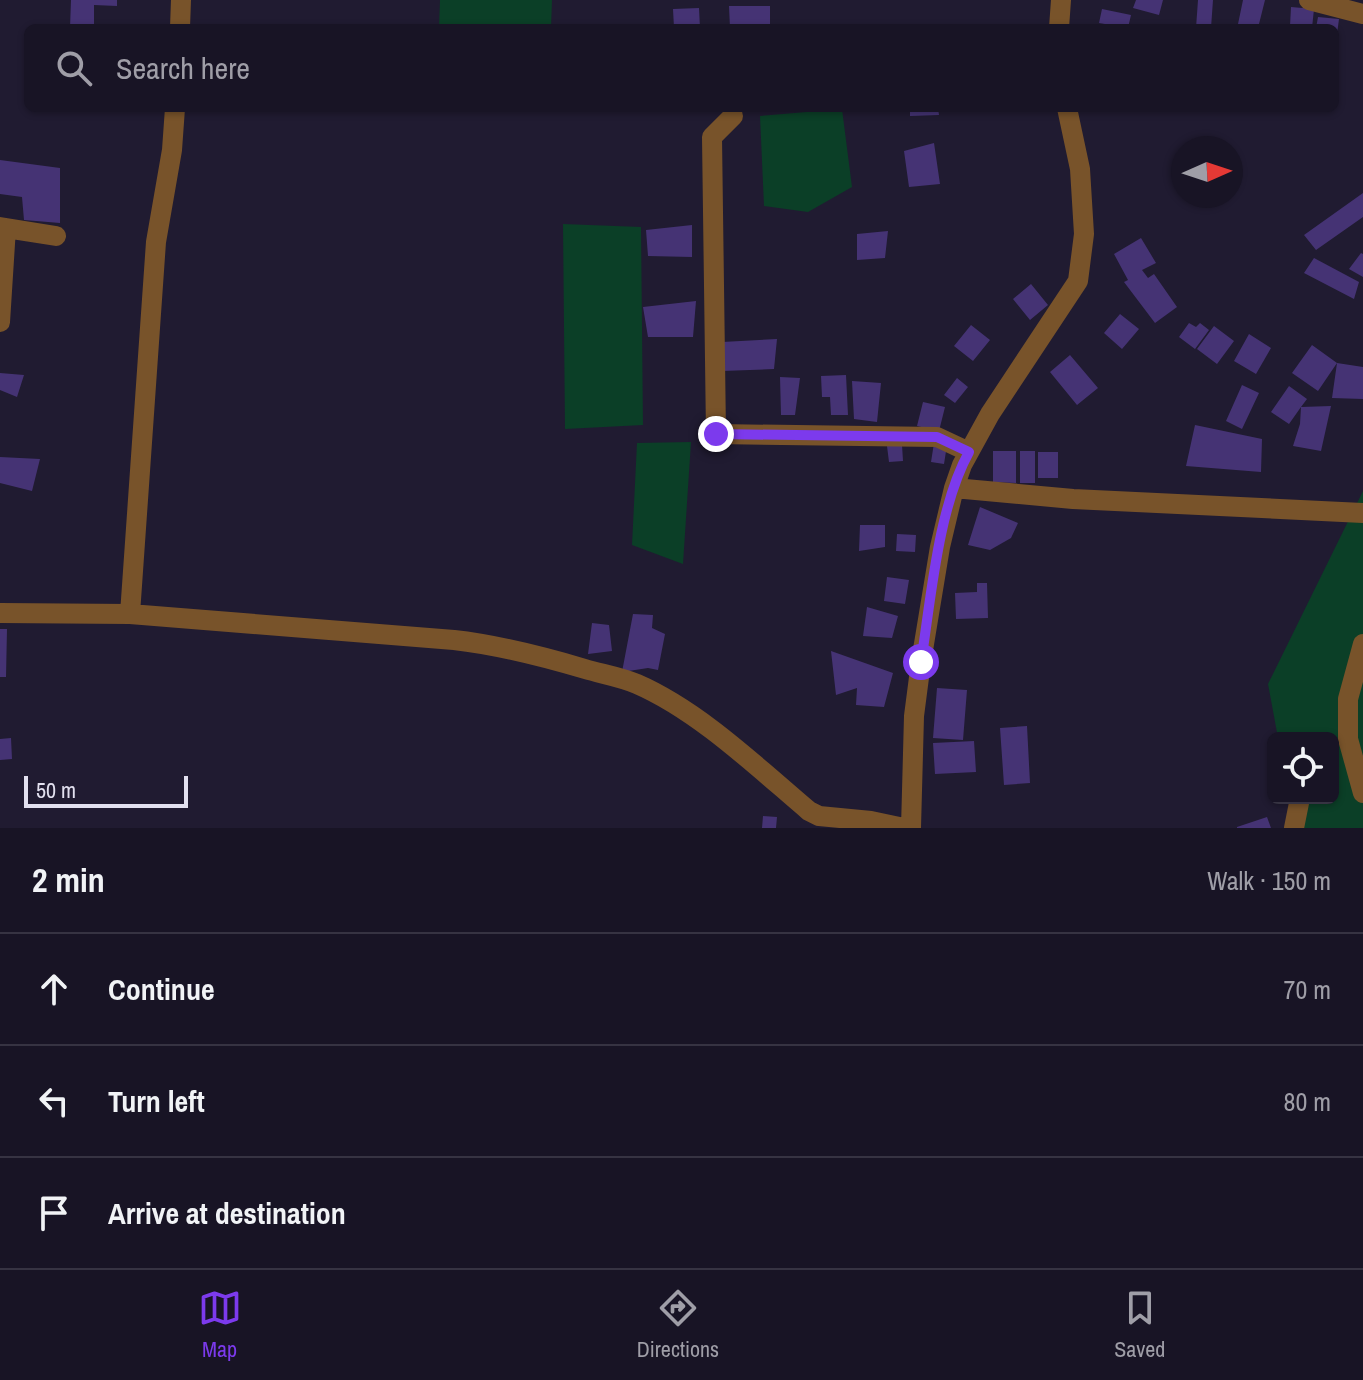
<!DOCTYPE html>
<meta charset="utf-8">
<style>
body{margin:0;font-family:"Archivo Narrow",sans-serif;background:#211d2d;color:#f1f3f6}
.controls{position:absolute;right:24px;bottom:24px;display:grid;overflow:hidden;border-radius:12px;box-shadow:0 2px 6px #0004}
.controls button{width:72px;height:72px;display:grid;place-items:center;padding:0;border:0;border-bottom:2px solid #363342;background:#181425;color:#f1f3f6;font:40px sans-serif}
.compass{position:absolute;left:1171px;top:136px;width:72px;height:72px;border-radius:50%;background:#181425;box-shadow:0 2px 6px #0004;rotate:87deg}
.scale{position:absolute;left:24px;bottom:20px;width:164px;box-sizing:border-box;padding-left:8px;border:4px solid #e2e0ef;border-top:0;font-size:22px;line-height:28px;white-space:nowrap;color:#e2e0ef;-webkit-text-stroke:6px #201b31;paint-order:stroke}
.stop{position:absolute;width:24px;height:24px;margin:-18px;border:6px solid #7c3aed;border-radius:50%;background:#fff}
.stop.end{background:#7c3aed;border-color:#fff;box-shadow:0 2px 8px #0008}
.list{margin:0;padding:0;list-style:none}
h2{display:flex;justify-content:space-between;align-items:center;height:104px;margin:0;padding:0 32px;font-size:34px}
h2 small{font-size:26px;font-weight:400;color:#9f9ea7}
.list li{display:grid;grid-template-columns:52px 1fr auto;gap:24px;align-items:center;box-sizing:border-box;height:112px;padding:0 32px;border-top:2px solid #363342}
.list b{display:block;font-size:30px;white-space:nowrap}
.list em{font-size:26px;font-style:normal;color:#9f9ea7}
.icon{flex:none;width:44px;height:44px;fill:none;stroke:currentColor;stroke-width:2;stroke-linecap:round;stroke-linejoin:round}
.map{position:relative;flex:none;width:1363px;height:828px;overflow:hidden}
.search{position:absolute;background:#181425;box-shadow:0 2px 6px #0004;left:24px;right:24px;top:24px;height:88px;display:flex;align-items:center;gap:20px;box-sizing:border-box;padding:0 28px;border-radius:12px;color:#9f9ea7;font-size:30px}
.sheet{height:440px;background:#181425}
nav{display:flex;justify-content:space-around;align-items:center;box-sizing:border-box;height:112px;border-top:2px solid #363342;background:#181425;font-size:22px;color:#9f9ea7}
nav a{display:grid;justify-items:center;gap:4px}
nav .on{color:#7c3aed}
.map>svg:first-child{display:block}
.green{fill:#0b3f27}
.building{fill:#453374}
.lines{fill:none;stroke-linecap:round;stroke-linejoin:round}
.minor{stroke:#78532a;stroke-width:20}
.route{stroke:#7c3aed;stroke-width:10}
</style>
<div class="map">
<svg width="1363" height="828" viewBox="0 0 1363 828">
<rect width="100%" height="100%" fill="#201b31"/>
<!-- green -->
<path class="green" d="M440 0H552L551 28H439Z
M842 109 852 187 808 212 764 206 760 116Z
M563 224 641 227 643 425 565 429Z
M691 442 683 564 632 545 637 443Z
M1363 491V828H1297L1291 798H1333V738H1278L1268 684Z"/>
<!-- building -->
<path class="building" d="M71 0H117V6L94 5V28H70Z
M1136 0H1163L1159 15 1133 8Z
M1198 0H1213L1211 28H1196Z
M1243 0H1265L1258 28 1238 24Z
M729 6H770V28H730Z
M1291 7 1314 9 1312 28 1290 26Z
M699 8 700 28H674L673 9Z
M1102 9 1131 15 1128 28 1099 23Z
M1318 17 1339 19 1337 34 1335 28H1316Z
M910 108H938L939 115 910 116Z
M934 143 940 184 909 187 904 151Z
M0 160 60 168V223L24 220 22 197 0 194Z
M1363 193V217L1316 250 1304 235Z
M692 225V257L648 256 646 230Z
M888 231 885 258 857 260V234Z
M1141 238 1156 263 1142 270 1148 278 1154 274 1177 307 1155 323 1124 282 1128 280 1114 254Z
M1361 253 1363 254V277L1349 269Z
M1314 258 1359 282 1354 299 1304 273Z
M1031 284 1048 305 1030 320 1013 299Z
M696 301 693 337H648L643 307Z
M1120 314 1139 329 1122 349 1104 333Z
M1189 323 1196 327 1200 323 1209 330 1195 349 1179 337Z
M971 325 990 340 973 361 954 346Z
M1214 326 1234 341 1217 364 1197 349Z
M1249 334 1271 348 1256 374 1234 361Z
M777 339 774 369 722 371V342Z
M1312 345 1337 363 1318 391 1292 373Z
M1070 355 1098 388 1077 405 1050 372Z
M1337 363 1363 367V399L1332 398Z
M0 373 24 375 17 397 0 390Z
M846 375 848 415H831L830 397H822L821 376Z
M780 377 800 378 795 415H781Z
M957 378 968 387 955 403 944 395Z
M852 381 881 383 877 422 854 419Z
M1242 385 1259 393 1242 429 1226 421Z
M1289 386 1307 399 1301 407 1331 406 1321 451 1293 446 1300 424 1301 407 1289 424 1271 412Z
M923 402 945 407 939 431 917 426Z
M1195 425 1262 439 1261 472 1186 466Z
M934 443 947 445 944 464 931 462Z
M902 445 903 461 889 462 887 446Z
M993 451H1016V483L993 482Z
M1020 451H1035V483H1020Z
M1038 452H1058V478H1038Z
M0 457 40 459 32 491 0 483Z
M980 507 1018 523 1011 538 990 550 968 545Z
M860 525H885V547L859 551Z
M897 534 916 535 915 552 896 551Z
M887 577 909 580 905 604 884 601Z
M977 583H987L988 618 956 619 955 593 977 592Z
M867 607 898 616 892 638 863 636Z
M633 614 653 615 652 628 665 634 658 670 648 668 622 672Z
M592 623 609 625 612 651 588 654Z
M0 629H7L6 677H0Z
M831 651 893 673 884 707 856 705 857 688 836 695Z
M937 688 967 690 963 740 933 738Z
M1027 726 1030 783 1004 785 1000 728Z
M11 738 12 759 0 760V739Z
M974 741 976 772 935 774 933 743Z
M763 816 777 817 776 828H762Z
M1267 817 1271 828H1237V827Z"/>
<g class="lines">
<!-- minor -->
<path class="minor" d="M1309 0 1363 14
M180 28 181 0
M1059 28 1061 0
M733 116 712 137 716 434 937 437 969 452
M0 227 56 236
M0 322 6 228
M954 488 1073 499 1363 513
M0 613 130 614 454 640C499 645 541 656 585 669 602 674 621 677 637 684 699 711 757 767 809 811L819 816 871 821 904 828
M130 614 156 242 172 150 175 108
M1363 644 1348 699V739L1363 793
M911 828 914 716 921 662 940 547 954 488 962 465 990 414 1078 281 1084 234 1080 169 1067 108
M1294 828 1300 798"/>
</g>
<g class="lines">
<!-- route -->
<path class="route" d="M716 434 937 437 969 452C938 508 931 599 921 662"/>
</g>
</svg>
<div class="controls">
<button><svg class="icon" aria-label="locate" viewBox="0 0 24 24"><circle cx="12" cy="12" r="6"/><path d="M12 2v4M12 18v4M2 12h4M18 12h4"/></svg></button>
</div>
<svg class="compass" viewBox="-18 -18 36 36"><path d="M0-13l5 13h-10z" fill="#e53935"/><path d="M0 13l5-13h-10z" fill="#9f9ea7"/></svg>
<div class="scale">50 m</div>
<div class="stop" style="left:921px;top:662px"></div>
<div class="stop end" style="left:716px;top:434px"></div>
<div class="search"><svg class="icon" aria-label="search" viewBox="0 0 24 24"><circle cx="10" cy="10" r="6"/><path d="M15 15l6 6"/></svg>Search here</div>
</div>
<section class="sheet">
<h2>2 min<small>Walk · 150 m</small></h2>
<ul class="list">
<li><svg class="icon" aria-label="ahead" viewBox="0 0 24 24"><path d="M12 20V5M6 11l6-6 6 6"/></svg><div><b>Continue</b></div><em>70 m</em></li>
<li><svg class="icon" aria-label="left" viewBox="0 0 24 24"><path d="M17 20v-9H6M10 6l-5 5 5 5"/></svg><div><b>Turn left</b></div><em>80 m</em></li>
<li><svg class="icon" aria-label="arrive" viewBox="0 0 24 24"><path d="M6 21V4h12l-3 4 3 4H6"/></svg><div><b>Arrive at destination</b></div></li>
</ul>
</section>
<nav>
<a class="on"><svg class="icon" aria-label="map" viewBox="0 0 24 24"><path d="M3 6l6-2 6 2 6-2v14l-6 2-6-2-6 2zM9 4v14M15 6v14"/></svg>Map</a>
<a><svg class="icon" aria-label="directions" viewBox="0 0 24 24"><path d="M12 3l9 9-9 9-9-9zM9 14v-3h6M13 9l2 2-2 2"/></svg>Directions</a>
<a><svg class="icon" aria-label="saved" viewBox="0 0 24 24"><path d="M7 4h10v16l-5-4-5 4z"/></svg>Saved</a>
</nav>
